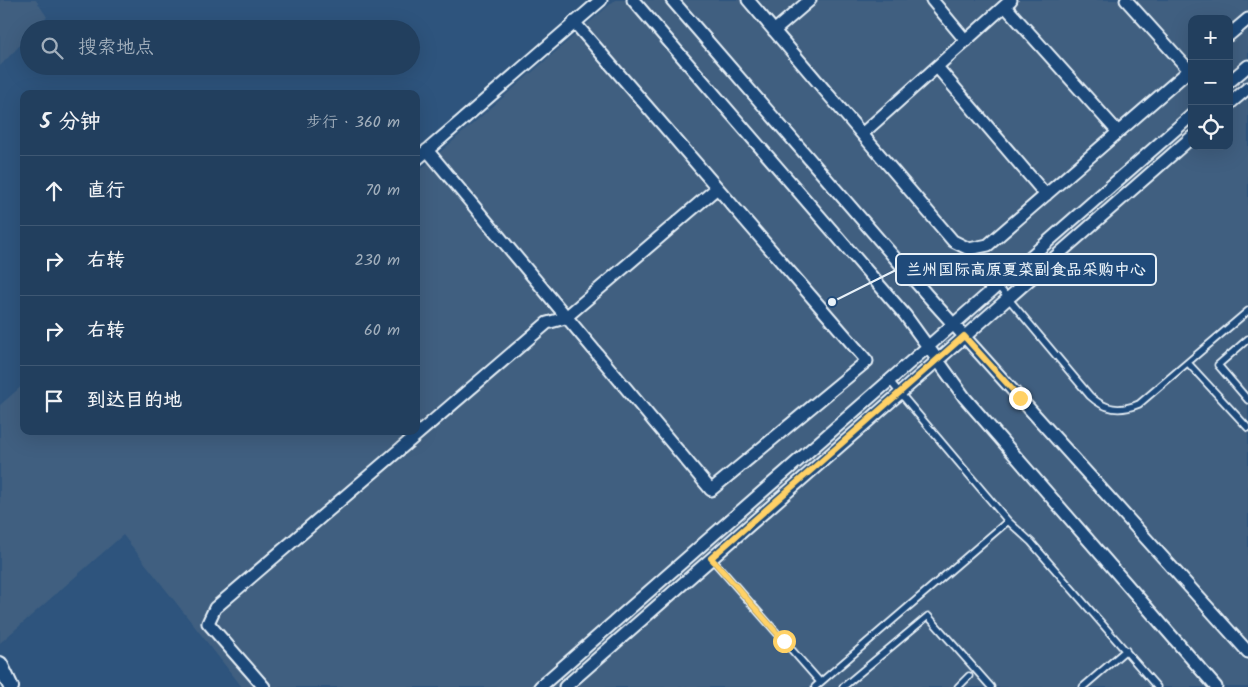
<!DOCTYPE html>
<html lang="zh">
<meta charset="utf-8">
<style>
body{margin:0;font-family:Kalam,"LXGW WenKai TC",sans-serif;background:#2e4a67;color:#f1f3f6}
.controls{position:absolute;right:15px;top:15px;display:grid;overflow:hidden;border-radius:10px;box-shadow:0 5px 20px #0002}
.controls button{width:45px;height:45px;display:grid;place-items:center;padding:0;border:0;border-bottom:1px solid #3f5873;background:#223f5e;color:#f1f3f6;font:25px sans-serif}
.stop{position:absolute;width:15px;height:15px;margin:-11px;border:4px solid #ffd166;border-radius:50%;background:#fff}
.stop.end{background:#ffd166;border-color:#fff;box-shadow:0 1px 5px #0008}
.list{margin:0;padding:0;list-style:none}
h2{display:flex;justify-content:space-between;align-items:center;height:65px;margin:0;padding:0 20px;font-size:21px}
h2 small{font-size:16px;font-weight:400;color:#a2afbc}
.list li{display:grid;grid-template-columns:32px 1fr auto;gap:15px;align-items:center;box-sizing:border-box;height:70px;padding:0 20px;border-top:1px solid #3f5873}
.list b{display:block;font-size:19px;white-space:nowrap}
.list em{font-size:16px;font-style:normal;color:#a2afbc}
.icon{flex:none;width:28px;height:28px;fill:none;stroke:currentColor;stroke-width:2;stroke-linecap:round;stroke-linejoin:round}
.map{position:relative;flex:none;width:1248px;height:687px;overflow:hidden}
.search{position:absolute;background:#223f5e;box-shadow:0 5px 20px #0002;left:20px;top:20px;width:400px;height:55px;display:flex;align-items:center;gap:12px;box-sizing:border-box;padding:0 18px;border-radius:28px;color:#a2afbc;font-size:19px}
.panel{position:absolute;background:#223f5e;box-shadow:0 5px 20px #0002;left:20px;top:90px;width:400px;height:345px;border-radius:10px}
.map>svg:first-child{display:block}
.built{fill:#3f5f80;fill-rule:evenodd}
.lines{fill:none;stroke-linecap:round;stroke-linejoin:round}
.service-casing{stroke:#e8f1f8;stroke-width:9}
.minor-casing{stroke:#e8f1f8;stroke-width:15}
.tertiary-casing{stroke:#e8f1f8;stroke-width:18}
.service{stroke:#1f4a7a;stroke-width:5.5}
.minor{stroke:#1f4a7a;stroke-width:11}
.tertiary{stroke:#1f4a7a;stroke-width:14}
.route{stroke:#ffd166;stroke-width:6}
.leader{fill:none;stroke:#e8f1f8;stroke-width:2}
.callout-dot{fill:#e8f1f8;stroke:#1f4a7a;stroke-width:2}
.callout{fill:#1f4a7a;stroke:#e8f1f8;stroke-width:2}
.callout-label{font-size:16px;text-anchor:middle;font-weight:bold;fill:#e8f1f8}
</style>
<div class="map">
<svg width="1248" height="687" viewBox="0 0 1248 687">
<rect width="100%" height="100%" fill="#2e547d"/>
<filter id="ink" filterUnits="userSpaceOnUse"><feTurbulence type="fractalNoise" baseFrequency=".02" numOctaves="2"/><feDisplacementMap in="SourceGraphic" scale="10" xChannelSelector="R" yChannelSelector="G"/><feConvolveMatrix kernelMatrix="1 2 1 2 8 2 1 2 1" color-interpolation-filters="sRGB"/></filter>
<g filter="url(#ink)">
<!-- built -->
<path class="built" d="M0 0H36L47 17 36 29H29V36L0 66Z
M615 0H1248V687H242L123 535 0 643V405L24 384V431H416V173ZM1192 19H1229V146H1192Z"/>
<g class="lines">
<defs>
<path id="service" d="M997 285 1090 396C1105 410 1120 412 1139 404L1248 311
M1248 339 1218 365 1248 400
M1188 363 1248 428
M889 380 1008 521 1031 542 1157 687
M711 558 820 682
M815 687 1008 521
M843 687 928 616 991 687
M958 687 969 676
M1083 687 1126 650"/>
<path id="minor" d="M633 0 905 315 965 398 1216 687
M672 0 927 295 1248 652
M748 0 953 241 969 249 988 245 1192 68
M932 0 966 41
M1126 0 1189 70
M1005 6 1118 132
M774 31 810 0
M1229 35 1248 19
M937 67 1046 195
M1229 82 1248 66
M1229 104 1248 88
M862 134 1011 0
M427 150 711 490 867 361 574 22
M416 160 601 0
M264 687 208 623 215 608 547 323 565 318 717 188
M540 687 1192 115
M565 687 1192 137"/>
<path id="tertiary" d="M0 664 11 687"/>
</defs>
<!-- service casing -->
<use href="#service" class="service-casing"/>
<!-- minor casing -->
<use href="#minor" class="minor-casing"/>
<!-- tertiary casing -->
<use href="#tertiary" class="tertiary-casing"/>
<!-- service -->
<use href="#service" class="service"/>
<!-- minor -->
<use href="#minor" class="minor"/>
<!-- tertiary -->
<use href="#tertiary" class="tertiary"/>
</g>
</g>
<g class="lines" filter="url(#ink)">
<!-- route -->
<path class="route" d="M784 641 711 558 964 336 1020 398"/>
</g>
<!-- callouts -->
<path class="leader" d="M832 302L896 270"/>
<circle class="callout-dot" cx="832" cy="302" r="5"/>
<rect class="callout" x="896" y="254" width="260" height="31" rx="5"/>
<g class="callout-label">
<text x="1026" y="275">兰州国际高原夏菜副食品采购中心</text>
</g>
</svg>
<div class="controls">
<button>+</button>
<button>−</button>
<button><svg class="icon" aria-label="locate" viewBox="0 0 24 24"><circle cx="12" cy="12" r="6"/><path d="M12 2v4M12 18v4M2 12h4M18 12h4"/></svg></button>
</div>
<div class="stop" style="left:784px;top:641px"></div>
<div class="stop end" style="left:1020px;top:398px"></div>
<div class="search"><svg class="icon" aria-label="search" viewBox="0 0 24 24"><circle cx="10" cy="10" r="6"/><path d="M15 15l6 6"/></svg>搜索地点</div>
<section class="panel">
<h2>5 分钟<small>步行 · 360 m</small></h2>
<ul class="list">
<li><svg class="icon" aria-label="ahead" viewBox="0 0 24 24"><path d="M12 20V5M6 11l6-6 6 6"/></svg><div><b>直行</b></div><em>70 m</em></li>
<li><svg class="icon" aria-label="right" viewBox="0 0 24 24"><path d="M7 20v-9h11M14 6l5 5-5 5"/></svg><div><b>右转</b></div><em>230 m</em></li>
<li><svg class="icon" aria-label="right" viewBox="0 0 24 24"><path d="M7 20v-9h11M14 6l5 5-5 5"/></svg><div><b>右转</b></div><em>60 m</em></li>
<li><svg class="icon" aria-label="arrive" viewBox="0 0 24 24"><path d="M6 21V4h12l-3 4 3 4H6"/></svg><div><b>到达目的地</b></div></li>
</ul>
</section>
</div>
